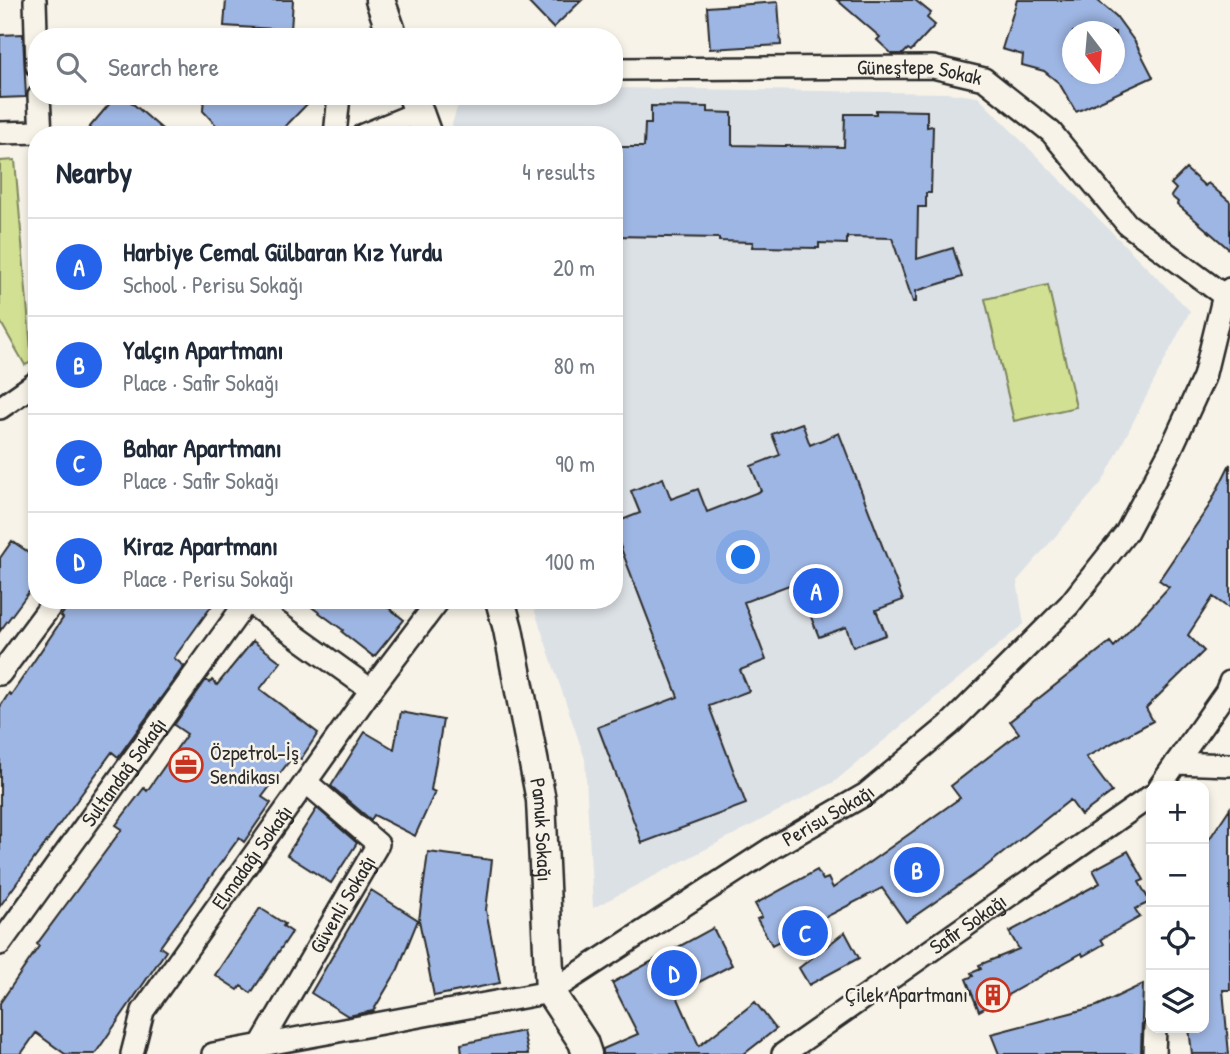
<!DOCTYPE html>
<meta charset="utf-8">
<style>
body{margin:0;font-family:"Patrick Hand",sans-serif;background:#f2f2f3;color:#1f2937}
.controls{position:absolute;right:21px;bottom:21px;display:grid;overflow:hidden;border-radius:14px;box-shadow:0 4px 10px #0003}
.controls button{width:63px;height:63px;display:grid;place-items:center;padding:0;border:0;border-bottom:2px solid #e0e1e3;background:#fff;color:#1f2937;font:35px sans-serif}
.compass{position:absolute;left:1062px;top:21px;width:63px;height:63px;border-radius:50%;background:#fff;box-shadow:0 4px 10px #0003;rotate:164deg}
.you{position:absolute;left:744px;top:558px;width:24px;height:24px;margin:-18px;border:5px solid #fff;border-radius:50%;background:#1a73e8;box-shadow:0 0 0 10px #1a73e833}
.badge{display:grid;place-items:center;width:46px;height:46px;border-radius:50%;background:#2563eb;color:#fff;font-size:23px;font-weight:700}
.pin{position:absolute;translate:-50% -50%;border:4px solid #fff;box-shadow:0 2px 7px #0006}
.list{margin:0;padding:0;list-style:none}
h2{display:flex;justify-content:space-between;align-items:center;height:91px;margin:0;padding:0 28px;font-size:30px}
h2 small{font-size:23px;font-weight:400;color:#747a83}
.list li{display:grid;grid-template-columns:46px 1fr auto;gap:21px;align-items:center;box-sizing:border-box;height:98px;padding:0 28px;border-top:2px solid #e0e1e3}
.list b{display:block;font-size:26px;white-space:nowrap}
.list p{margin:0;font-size:23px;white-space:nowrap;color:#747a83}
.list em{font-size:23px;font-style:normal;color:#747a83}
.icon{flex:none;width:38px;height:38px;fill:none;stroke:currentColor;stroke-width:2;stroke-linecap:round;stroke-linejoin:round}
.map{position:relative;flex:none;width:1230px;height:1054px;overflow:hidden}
.search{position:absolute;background:#fff;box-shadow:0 4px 10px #0003;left:28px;top:28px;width:595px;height:77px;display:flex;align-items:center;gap:18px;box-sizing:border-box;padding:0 24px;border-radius:28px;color:#747a83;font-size:26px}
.panel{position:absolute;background:#fff;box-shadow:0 4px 10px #0003;left:28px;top:126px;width:595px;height:483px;border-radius:28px}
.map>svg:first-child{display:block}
.built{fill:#dce1e6}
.green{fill:#d1e093;stroke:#7e865f;stroke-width:2}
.building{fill:#9eb6e3;stroke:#2b2b2b;stroke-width:2;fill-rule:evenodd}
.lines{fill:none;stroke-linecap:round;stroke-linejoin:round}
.minor-casing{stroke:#2b2b2b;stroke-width:26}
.tertiary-casing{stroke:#2b2b2b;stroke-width:33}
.minor{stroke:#f7f3e8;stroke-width:21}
.tertiary{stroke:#f7f3e8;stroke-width:28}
.labels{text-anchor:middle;stroke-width:5;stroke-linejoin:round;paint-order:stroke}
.street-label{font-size:21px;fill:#2b2b2b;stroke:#f7f3e8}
.poi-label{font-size:21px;fill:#2b2b2b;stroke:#f7f3e8;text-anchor:start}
</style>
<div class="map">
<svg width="1230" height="1054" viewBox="0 0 1230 1054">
<rect width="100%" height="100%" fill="#f7f3e8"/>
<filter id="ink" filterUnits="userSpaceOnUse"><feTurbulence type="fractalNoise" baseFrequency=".0143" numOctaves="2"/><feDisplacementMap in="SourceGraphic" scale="14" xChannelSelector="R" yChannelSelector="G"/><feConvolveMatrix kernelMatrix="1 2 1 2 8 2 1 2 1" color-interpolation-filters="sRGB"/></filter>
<g filter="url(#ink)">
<!-- built -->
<path class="built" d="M614 88 948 93 978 97 1190 311 1103 481 1017 581 1024 624 834 782 593 908 585 759 531 600H614V135H455L452 124 459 101 466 96H614Z"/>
<!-- green -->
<path class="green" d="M15 160 32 362 25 365 0 321V161Z
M1048 285 1076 407 1014 421 985 299Z"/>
<!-- building -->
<path class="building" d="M226 0H293L291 30 224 26Z
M526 0H582L553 28Z
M837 0H915L931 13 927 18 935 25 911 51 908 49 903 54H892L877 40 880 37Z
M1017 0H1097L1116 16 1135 42 1153 77 1076 112 1059 83 1044 71 1022 65 1023 55 1002 49ZM1073 32H1115V74H1073Z
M778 2 781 45 710 49 707 7Z
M23 34 26 97 0 98V35Z
M116 96H124L169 135H83Z
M204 96H315L277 135H225L203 111Z
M651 106 708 107V112L732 113V145L844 147 845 114H876V110L927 111V127L933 126 931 193H926V207H918L917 259 953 248 962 277 916 291V302H913L892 238 847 237V244L819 243V248L752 247 753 242 719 241V238L614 236V147H644L645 124H651Z
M1186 169 1205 186 1208 183 1230 202V250L1177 204 1178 202 1171 196 1176 189 1171 184Z
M802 423 810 445 839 433 903 600 876 610 886 635 853 647 846 627 819 637 797 582 744 602 766 660 740 670 749 691 709 706 746 804 642 843 598 727 678 697 614 530V523L640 513 631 491 663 478 671 499 698 489 707 512 761 491 751 466 780 455 772 434Z
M1230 464V609L1213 597 1188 635 1204 651 1146 708 1153 721 1086 757 1112 792 1081 815 1070 800 984 868 906 922 882 888 772 945 757 919 762 917 755 904 817 870 823 880 828 878 833 888 960 798 951 786 1019 733 1010 721 1110 642 1114 647 1169 587 1159 580 1209 506Z
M12 541 37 558V581L0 631V558Z
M72 600H216L174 658 184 666 118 757 112 752 0 906V707L9 693 11 695 63 618 61 616Z
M302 600H379L404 620 374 657 342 632 343 630Z
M253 641 281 662 260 689 318 733 301 759 294 755 262 797 271 803 244 842 239 838 160 947 166 951 95 1054H65L36 1033 21 1054H0V1003L39 946 37 944 122 829 116 825 144 788 147 791 187 734 174 725 206 680 210 683 212 680 217 685Z
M401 712 443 720 431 790 435 792 415 836 374 815 371 820 331 786 365 732 394 749Z
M317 808 357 843 331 883 287 855Z
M1230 808V990H1223L1229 1054H1192L1189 1028H1204V893L1208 856 1205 855 1206 844Z
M1128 851 1144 880 1139 882 1150 902 1135 909 1140 917 1101 939 1104 944 1083 956 1082 953 979 1011 966 979 973 976 971 973 981 969 979 965 1019 949 1009 932 1100 883 1093 870Z
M428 852 492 860 486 910 500 983 434 996 419 920Z
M371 890 418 920 398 969 373 1011 348 1016 311 993Z
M260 908 285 924 283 926 292 932 251 993 241 986 238 990 215 975Z
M713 928 732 965 676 994 699 1046 755 1002 776 1029 744 1054H603V1049L638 1034 612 983Z
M845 932 859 958 809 985 799 968Z
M1143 984 1141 1054H999L991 1034 1097 1006Z
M523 1031 528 1054H462L461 1044Z"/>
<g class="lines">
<defs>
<g id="minor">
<path d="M35 0 37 66"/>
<path id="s1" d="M614 69 933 67 984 79 1051 132 1127 224 1230 300"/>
<path d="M39 96 41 135"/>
<path d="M0 133 41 132"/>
<path d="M335 135 339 96"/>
<path d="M363 135 419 112"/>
<path d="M0 408 37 382"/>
<path d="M246 600 371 690"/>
<path d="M0 674 55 600"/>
<path d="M1176 763 1230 765"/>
<path d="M1160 786 1226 692 1230 682"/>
<path id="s2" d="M0 944 248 600"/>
<path id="s3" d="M260 1046 378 844 306 782"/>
<path id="s4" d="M132 1054 143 1011 371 690 439 600"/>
<path id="s5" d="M213 1054 550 992 772 848 866 794 949 725 1069 605 1126 533 1170 451 1204 377 1224 295 1230 289"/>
<path id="s6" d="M783 1054 1151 796"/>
<path d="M1154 1054 1155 1028"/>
</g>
<g id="tertiary">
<path d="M380 0 393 37"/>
<path d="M413 96 427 135"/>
<path id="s7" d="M500 600 508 629 541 800 550 992 583 1042 587 1054"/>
</g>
</defs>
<!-- minor casing -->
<use href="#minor" class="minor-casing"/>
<!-- tertiary casing -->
<use href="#tertiary" class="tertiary-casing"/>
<!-- minor -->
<use href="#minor" class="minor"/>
<!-- tertiary -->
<use href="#tertiary" class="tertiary"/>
</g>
</g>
<!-- icons -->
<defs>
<symbol id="office-ring" viewBox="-11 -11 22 22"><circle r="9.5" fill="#f7f3e8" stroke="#c8321e" stroke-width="1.5"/><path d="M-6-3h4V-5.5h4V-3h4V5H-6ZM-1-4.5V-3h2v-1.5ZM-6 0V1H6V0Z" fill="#c8321e"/></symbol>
<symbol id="building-ring" viewBox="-11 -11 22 22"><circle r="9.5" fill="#f7f3e8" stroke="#c8321e" stroke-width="1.5"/><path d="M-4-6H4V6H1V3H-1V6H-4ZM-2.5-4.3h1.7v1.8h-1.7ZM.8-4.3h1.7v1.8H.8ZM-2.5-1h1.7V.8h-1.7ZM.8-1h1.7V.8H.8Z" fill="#c8321e"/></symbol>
</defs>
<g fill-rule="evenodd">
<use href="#office-ring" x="167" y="746" width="38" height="38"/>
<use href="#building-ring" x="974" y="976" width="38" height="38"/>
</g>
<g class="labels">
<!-- street labels -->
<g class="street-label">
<text dy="7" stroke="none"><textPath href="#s1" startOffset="306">Güneştepe Sokak</textPath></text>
<text dy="7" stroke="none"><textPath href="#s2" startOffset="212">Sultandağ Sokağı</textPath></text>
<text dy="7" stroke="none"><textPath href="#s5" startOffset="672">Perisu Sokağı</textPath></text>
<text dy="7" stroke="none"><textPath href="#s7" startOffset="234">Pamuk Sokağı</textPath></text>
<text dy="7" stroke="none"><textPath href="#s4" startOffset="233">Elmadağı Sokağı</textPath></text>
<text dy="7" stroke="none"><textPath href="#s3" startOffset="164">Güvenli Sokağı</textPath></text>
<text dy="7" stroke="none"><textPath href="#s6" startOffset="226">Safir Sokağı</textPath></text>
</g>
<!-- poi labels -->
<g class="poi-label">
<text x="210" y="760">Özpetrol-İş<tspan x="210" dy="24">Sendikası</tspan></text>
<text x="968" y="1002" text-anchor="end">Çilek Apartmanı</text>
</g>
</g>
</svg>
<div class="controls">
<button>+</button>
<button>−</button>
<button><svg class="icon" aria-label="locate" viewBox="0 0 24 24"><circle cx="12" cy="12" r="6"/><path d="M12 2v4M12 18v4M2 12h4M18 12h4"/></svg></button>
<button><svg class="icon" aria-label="layers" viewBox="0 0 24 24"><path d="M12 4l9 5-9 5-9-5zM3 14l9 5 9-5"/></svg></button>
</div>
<svg class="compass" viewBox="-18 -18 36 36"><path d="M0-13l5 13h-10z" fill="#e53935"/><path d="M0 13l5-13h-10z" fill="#747a83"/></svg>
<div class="you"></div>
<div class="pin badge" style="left:816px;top:591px">A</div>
<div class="pin badge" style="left:917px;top:870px">B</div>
<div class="pin badge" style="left:805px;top:933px">C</div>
<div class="pin badge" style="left:674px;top:973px">D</div>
<div class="search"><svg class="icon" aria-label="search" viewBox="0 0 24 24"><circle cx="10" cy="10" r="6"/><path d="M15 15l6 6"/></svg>Search here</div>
<section class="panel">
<h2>Nearby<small>4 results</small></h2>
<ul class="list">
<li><span class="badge">A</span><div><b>Harbiye Cemal Gülbaran Kız Yurdu</b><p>School · Perisu Sokağı</p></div><em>20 m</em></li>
<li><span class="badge">B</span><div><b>Yalçın Apartmanı</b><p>Place · Safir Sokağı</p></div><em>80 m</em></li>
<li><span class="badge">C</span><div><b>Bahar Apartmanı</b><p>Place · Safir Sokağı</p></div><em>90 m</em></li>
<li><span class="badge">D</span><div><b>Kiraz Apartmanı</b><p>Place · Perisu Sokağı</p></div><em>100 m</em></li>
</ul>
</section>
</div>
